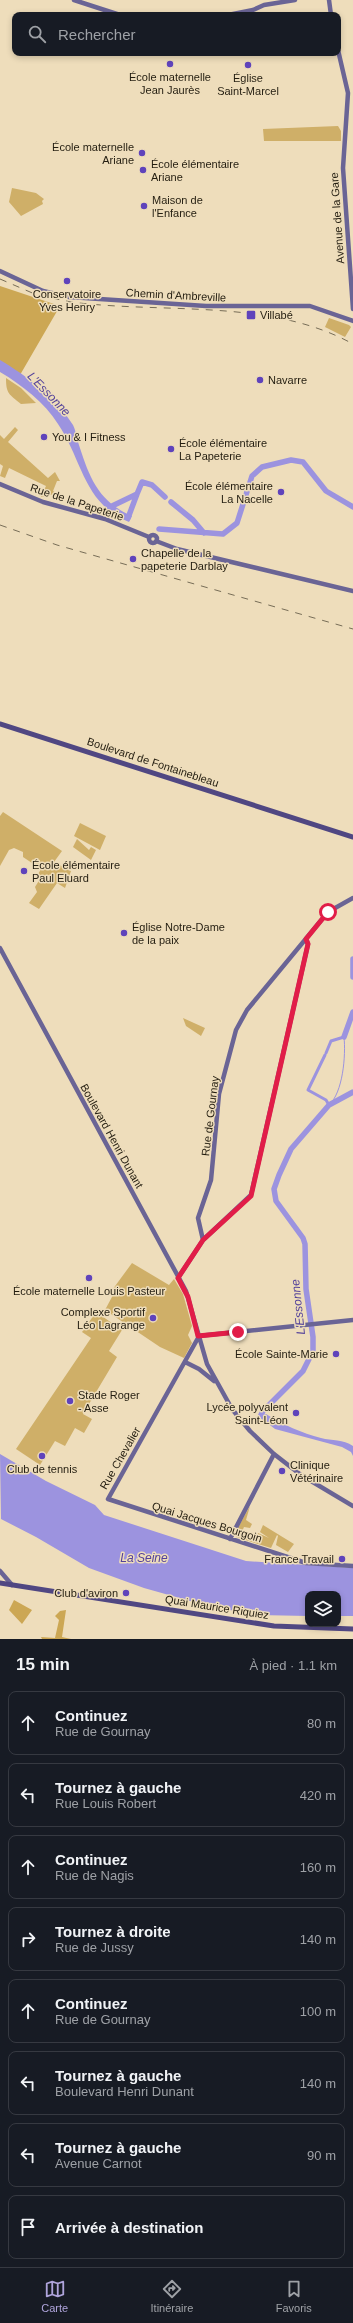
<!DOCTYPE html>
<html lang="fr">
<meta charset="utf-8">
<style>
body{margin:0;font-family:Helvetica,sans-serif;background:#20242c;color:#f1f3f6}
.controls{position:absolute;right:12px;bottom:12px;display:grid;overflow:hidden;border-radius:8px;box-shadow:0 2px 6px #0003}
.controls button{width:36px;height:36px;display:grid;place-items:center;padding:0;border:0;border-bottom:1px solid #363941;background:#171b24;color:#f1f3f6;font:20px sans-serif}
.stop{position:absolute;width:12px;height:12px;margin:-9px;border:3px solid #e11d48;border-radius:50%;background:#fff}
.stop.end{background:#e11d48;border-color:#fff;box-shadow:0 1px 4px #0008}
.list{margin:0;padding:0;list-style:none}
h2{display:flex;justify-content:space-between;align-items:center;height:52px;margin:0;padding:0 16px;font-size:17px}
h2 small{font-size:13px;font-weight:400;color:#9ea1a6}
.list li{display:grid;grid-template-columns:26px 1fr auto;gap:12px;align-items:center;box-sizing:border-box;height:64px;margin:0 8px 8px;padding:0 8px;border:1px solid #363941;border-radius:8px}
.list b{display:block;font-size:15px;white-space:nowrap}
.list p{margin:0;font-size:13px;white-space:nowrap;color:#9ea1a6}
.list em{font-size:13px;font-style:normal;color:#9ea1a6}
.icon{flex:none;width:22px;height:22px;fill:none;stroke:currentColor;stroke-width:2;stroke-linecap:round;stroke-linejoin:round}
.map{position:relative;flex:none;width:353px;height:1639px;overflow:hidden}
.search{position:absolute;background:#171b24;box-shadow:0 2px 6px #0003;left:12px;right:12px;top:12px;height:44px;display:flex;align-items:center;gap:10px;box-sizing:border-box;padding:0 14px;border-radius:8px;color:#9ea1a6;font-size:15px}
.sheet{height:628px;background:#171b24}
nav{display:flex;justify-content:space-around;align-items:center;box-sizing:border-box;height:56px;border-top:1px solid #363941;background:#171b24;font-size:11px;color:#9ea1a6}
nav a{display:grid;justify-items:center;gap:2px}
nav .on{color:#afa4db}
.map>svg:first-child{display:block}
.green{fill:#cfaf68}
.forest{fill:#cca754}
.water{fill:#9c93df}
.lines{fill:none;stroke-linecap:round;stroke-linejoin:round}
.stream{stroke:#9c93df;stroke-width:1}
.canal{stroke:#9c93df;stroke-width:3}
.river{stroke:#9c93df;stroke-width:5.5}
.secondary{stroke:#6a6495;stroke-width:4.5}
.primary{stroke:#504782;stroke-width:5}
.rail{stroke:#776d57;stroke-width:1;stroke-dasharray:7 7;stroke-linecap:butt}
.route{stroke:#e11d48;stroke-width:5}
.poi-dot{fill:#5f43bb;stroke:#edb;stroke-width:1.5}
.labels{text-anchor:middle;stroke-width:3;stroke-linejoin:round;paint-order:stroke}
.poi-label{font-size:11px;fill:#231d10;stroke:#edb;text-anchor:start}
.street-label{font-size:11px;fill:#231d10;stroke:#edb}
.water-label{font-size:12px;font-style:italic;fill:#53419a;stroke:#edb}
</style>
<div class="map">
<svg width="353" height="1639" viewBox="0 0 353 1639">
<rect width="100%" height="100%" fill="#edb"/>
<!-- green -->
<path class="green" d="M338 126 341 131V141H264L263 129Z
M12 188 36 193 44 199 42 201 43 204 21 216 9 202Z
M329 318 349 325 351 327 345 337 325 327Z
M6 378 21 388 36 403 21 404C9 394 6 394 6 378Z
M15 427 18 430 8 442 48 478 55 472 60 481H57L53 491 56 493 55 494 41 497 46 486 9 468 5 478 0 476 3 466 0 464V435L4 439Z
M3 812 62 851 54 862 71 871 65 888 57 883 39 909 29 903 37 892 35 887 40 879 37 876 41 869 23 857V852L14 848 9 850 0 866V816Z
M80 823 106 836 100 850 74 836Z
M77 839 89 850 91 847 96 850 91 860 73 847Z
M183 1018 205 1028 201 1036 186 1026Z
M132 1263 169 1285 174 1279 183 1294 192 1326 188 1335 192 1343 184 1358 160 1347 105 1310 113 1295 110 1293Z
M96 1312 122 1330 109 1351 117 1357 83 1414 92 1419 84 1433 75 1428 65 1446 55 1441 40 1465 16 1449 91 1338 82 1332Z
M250 1506 246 1520 252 1524 250 1528 244 1527 240 1536 254 1542 258 1533 269 1538 260 1532 263 1525 294 1544 288 1552 276 1545 278 1536 277 1535 271 1548 236 1537 237 1534 235 1533Z"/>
<!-- forest -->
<path class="forest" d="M0 286 60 306 20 375 0 363Z
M14 1600 32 1610 22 1624 9 1610Z
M66 1610 62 1637 71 1639H42L41 1637 55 1638 59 1620 55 1616 60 1611Z"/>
<!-- water -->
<path class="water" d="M0 360C27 376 56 398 73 425 76 431 76 436 78 442 89 476 97 501 132 516L129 522C83 503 83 461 58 424 45 403 22 385 0 372Z
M266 1414C283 1425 302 1433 321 1438 332 1441 343 1439 353 1446V1456L351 1452 342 1447 275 1429 258 1416Z
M0 1454 46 1481 95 1505 104 1515 246 1561 353 1568V1616H338V1594H308V1616L258 1615 208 1606 144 1588 89 1568 36 1537 1 1519Z"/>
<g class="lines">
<!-- stream -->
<path class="stream" d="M329 1105C343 1093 346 1055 344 1037"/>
<!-- canal -->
<path class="canal" d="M326 1053 331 1041 344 1037
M325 1055 308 1090 326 1100 329 1105"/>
<!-- river -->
<path class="river" d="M171 502 193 520 204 533
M110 507 137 494 142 482 152 485 165 497
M128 518 137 494
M159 529 223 534 237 523 252 476 262 467 291 460 303 462 326 491 353 507
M353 959V977
M344 1037 353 1012
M267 1420 261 1415 263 1411 303 1371 313 1351V1337L306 1289 305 1244 303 1238 276 1201 274 1189 279 1175 291 1149 329 1105 353 1092"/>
<!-- secondary -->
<path class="secondary" d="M74 0 120 15
M329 0 331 15
M228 15 253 10 264 5 295 0
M338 50 348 93 343 168 353 309
M0 271 43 291 69 297 206 306H310L353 321
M0 484 43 502 105 519 149 537
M149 539a4 4 0 1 1 8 0a4 4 0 1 1-8 0Z
M156 541 177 549 353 591
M0 948 186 1291 207 1364 232 1409 250 1431 274 1454 301 1475 353 1506
M203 1240 251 1195 308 944 306 939
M178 1278 203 1240 198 1218 211 1180 219 1094 236 1030 247 1010 328 912 353 898
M198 1336 353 1320
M198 1338 108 1499 306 1563 353 1566
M185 1362 199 1369 214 1381
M230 1539 274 1454
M0 1571 12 1585"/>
<!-- primary -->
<path class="primary" d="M0 724 353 837
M0 1583 274 1626 353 1629"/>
<!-- rail -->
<path class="rail" d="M0 279 37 295 71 302C163 314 270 298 353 344
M0 525 57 545 353 629"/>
</g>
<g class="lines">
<!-- route -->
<path class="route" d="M238 1332 198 1336 188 1297 178 1278 203 1240 251 1196 308 944 306 939 328 912"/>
</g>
<!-- markers -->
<g class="poi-dot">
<circle cx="170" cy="64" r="4"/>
<circle cx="248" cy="65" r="4"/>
<circle cx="142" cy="153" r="4"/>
<circle cx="143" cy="170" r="4"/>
<circle cx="144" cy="206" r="4"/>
<circle cx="67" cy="281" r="4"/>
<rect x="246" y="310" width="10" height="10" rx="2"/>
<circle cx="260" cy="380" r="4"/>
<circle cx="44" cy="437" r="4"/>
<circle cx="171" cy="449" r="4"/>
<circle cx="281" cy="492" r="4"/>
<circle cx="133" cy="559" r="4"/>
<circle cx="24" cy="871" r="4"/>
<circle cx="124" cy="933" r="4"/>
<circle cx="89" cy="1278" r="4"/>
<circle cx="153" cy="1318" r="4"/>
<circle cx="336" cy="1354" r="4"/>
<circle cx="70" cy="1401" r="4"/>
<circle cx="296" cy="1413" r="4"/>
<circle cx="42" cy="1456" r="4"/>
<circle cx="282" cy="1471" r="4"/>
<circle cx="342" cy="1559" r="4"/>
<circle cx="126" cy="1593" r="4"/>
</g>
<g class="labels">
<!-- poi labels -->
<g class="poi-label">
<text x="170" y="81" text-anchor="middle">École maternelle<tspan x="170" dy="13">Jean Jaurès</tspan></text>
<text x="248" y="82" text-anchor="middle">Église<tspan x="248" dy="13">Saint-Marcel</tspan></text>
<text x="134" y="151" text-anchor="end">École maternelle<tspan x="134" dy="13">Ariane</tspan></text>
<text x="151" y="168">École élémentaire<tspan x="151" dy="13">Ariane</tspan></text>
<text x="152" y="204">Maison de<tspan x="152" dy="13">l'Enfance</tspan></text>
<text x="67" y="298" text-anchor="middle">Conservatoire<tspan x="67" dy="13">Yves Henry</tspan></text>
<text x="260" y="319">Villabé</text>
<text x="268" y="384">Navarre</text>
<text x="52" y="441">You &amp; I Fitness</text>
<text x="179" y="447">École élémentaire<tspan x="179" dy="13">La Papeterie</tspan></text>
<text x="273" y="490" text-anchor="end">École élémentaire<tspan x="273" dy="13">La Nacelle</tspan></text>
<text x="141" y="557">Chapelle de la<tspan x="141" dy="13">papeterie Darblay</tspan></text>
<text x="32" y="869">École élémentaire<tspan x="32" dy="13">Paul Eluard</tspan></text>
<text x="132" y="931">Église Notre-Dame<tspan x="132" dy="13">de la paix</tspan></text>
<text x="89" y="1295" text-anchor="middle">École maternelle Louis Pasteur</text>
<text x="145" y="1316" text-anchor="end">Complexe Sportif<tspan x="145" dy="13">Léo Lagrange</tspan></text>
<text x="328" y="1358" text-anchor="end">École Sainte-Marie</text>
<text x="78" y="1399">Stade Roger<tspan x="78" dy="13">- Asse</tspan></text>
<text x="288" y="1411" text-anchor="end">Lycée polyvalent<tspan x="288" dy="13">Saint-Léon</tspan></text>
<text x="290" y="1469">Clinique<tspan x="290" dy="13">Vétérinaire</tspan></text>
<text x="42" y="1473" text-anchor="middle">Club de tennis</text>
<text x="334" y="1563" text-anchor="end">France Travail</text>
<text x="118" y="1597" text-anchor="end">Club d'aviron</text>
</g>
<!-- street labels -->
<g class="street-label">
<text transform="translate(337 218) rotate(-94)" y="4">Avenue de la Gare</text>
<text transform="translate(176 295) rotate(3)" y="4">Chemin d'Ambreville</text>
<text transform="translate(77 502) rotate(18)" y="4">Rue de la Papeterie</text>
<text transform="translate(153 762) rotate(18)" y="4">Boulevard de Fontainebleau</text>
<text transform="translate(210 1116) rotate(-83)" y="4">Rue de Gournay</text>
<text transform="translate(112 1136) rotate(61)" y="4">Boulevard Henri Dunant</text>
<text transform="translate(120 1458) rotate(-60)" y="4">Rue Chevalier</text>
<text transform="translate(207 1522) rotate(17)" y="4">Quai Jacques Bourgoin</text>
<text transform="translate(217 1607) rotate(9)" y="4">Quai Maurice Riquiez</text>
</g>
<!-- water labels -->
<g class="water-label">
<text transform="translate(49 394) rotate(46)" y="4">L'Essonne</text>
<text transform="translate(298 1307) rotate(-96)" y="4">L'Essonne</text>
<text x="144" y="1562">La Seine</text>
</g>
</g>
</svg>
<div class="controls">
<button><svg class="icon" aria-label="layers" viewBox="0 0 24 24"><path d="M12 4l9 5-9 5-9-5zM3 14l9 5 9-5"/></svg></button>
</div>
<div class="stop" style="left:328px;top:912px"></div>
<div class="stop end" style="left:238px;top:1332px"></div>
<div class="search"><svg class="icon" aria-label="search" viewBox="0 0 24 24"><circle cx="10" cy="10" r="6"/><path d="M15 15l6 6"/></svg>Rechercher</div>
</div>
<section class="sheet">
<h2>15 min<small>À pied · 1.1 km</small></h2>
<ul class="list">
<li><svg class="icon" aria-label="ahead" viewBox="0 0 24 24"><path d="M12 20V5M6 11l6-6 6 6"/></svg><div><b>Continuez</b><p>Rue de Gournay</p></div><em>80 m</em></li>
<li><svg class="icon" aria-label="left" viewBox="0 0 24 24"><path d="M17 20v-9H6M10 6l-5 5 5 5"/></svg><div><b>Tournez à gauche</b><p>Rue Louis Robert</p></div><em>420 m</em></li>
<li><svg class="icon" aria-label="ahead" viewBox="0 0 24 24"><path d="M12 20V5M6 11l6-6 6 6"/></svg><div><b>Continuez</b><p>Rue de Nagis</p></div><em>160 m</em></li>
<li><svg class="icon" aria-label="right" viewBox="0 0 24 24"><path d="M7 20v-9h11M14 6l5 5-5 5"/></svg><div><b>Tournez à droite</b><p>Rue de Jussy</p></div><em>140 m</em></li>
<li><svg class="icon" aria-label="ahead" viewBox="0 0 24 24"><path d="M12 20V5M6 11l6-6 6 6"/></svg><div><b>Continuez</b><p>Rue de Gournay</p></div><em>100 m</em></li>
<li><svg class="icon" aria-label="left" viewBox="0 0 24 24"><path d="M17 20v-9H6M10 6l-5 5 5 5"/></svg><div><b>Tournez à gauche</b><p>Boulevard Henri Dunant</p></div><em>140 m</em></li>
<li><svg class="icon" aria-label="left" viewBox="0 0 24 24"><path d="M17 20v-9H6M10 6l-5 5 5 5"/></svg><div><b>Tournez à gauche</b><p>Avenue Carnot</p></div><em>90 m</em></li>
<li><svg class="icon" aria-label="arrive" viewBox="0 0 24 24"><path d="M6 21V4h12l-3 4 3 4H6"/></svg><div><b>Arrivée à destination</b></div></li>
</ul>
</section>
<nav>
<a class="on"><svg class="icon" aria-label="map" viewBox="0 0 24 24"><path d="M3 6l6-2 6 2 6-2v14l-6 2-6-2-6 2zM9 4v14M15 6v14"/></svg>Carte</a>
<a><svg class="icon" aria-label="directions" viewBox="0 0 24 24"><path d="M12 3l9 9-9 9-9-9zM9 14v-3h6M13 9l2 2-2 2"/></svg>Itinéraire</a>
<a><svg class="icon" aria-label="saved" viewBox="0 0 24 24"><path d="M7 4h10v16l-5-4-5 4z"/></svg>Favoris</a>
</nav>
